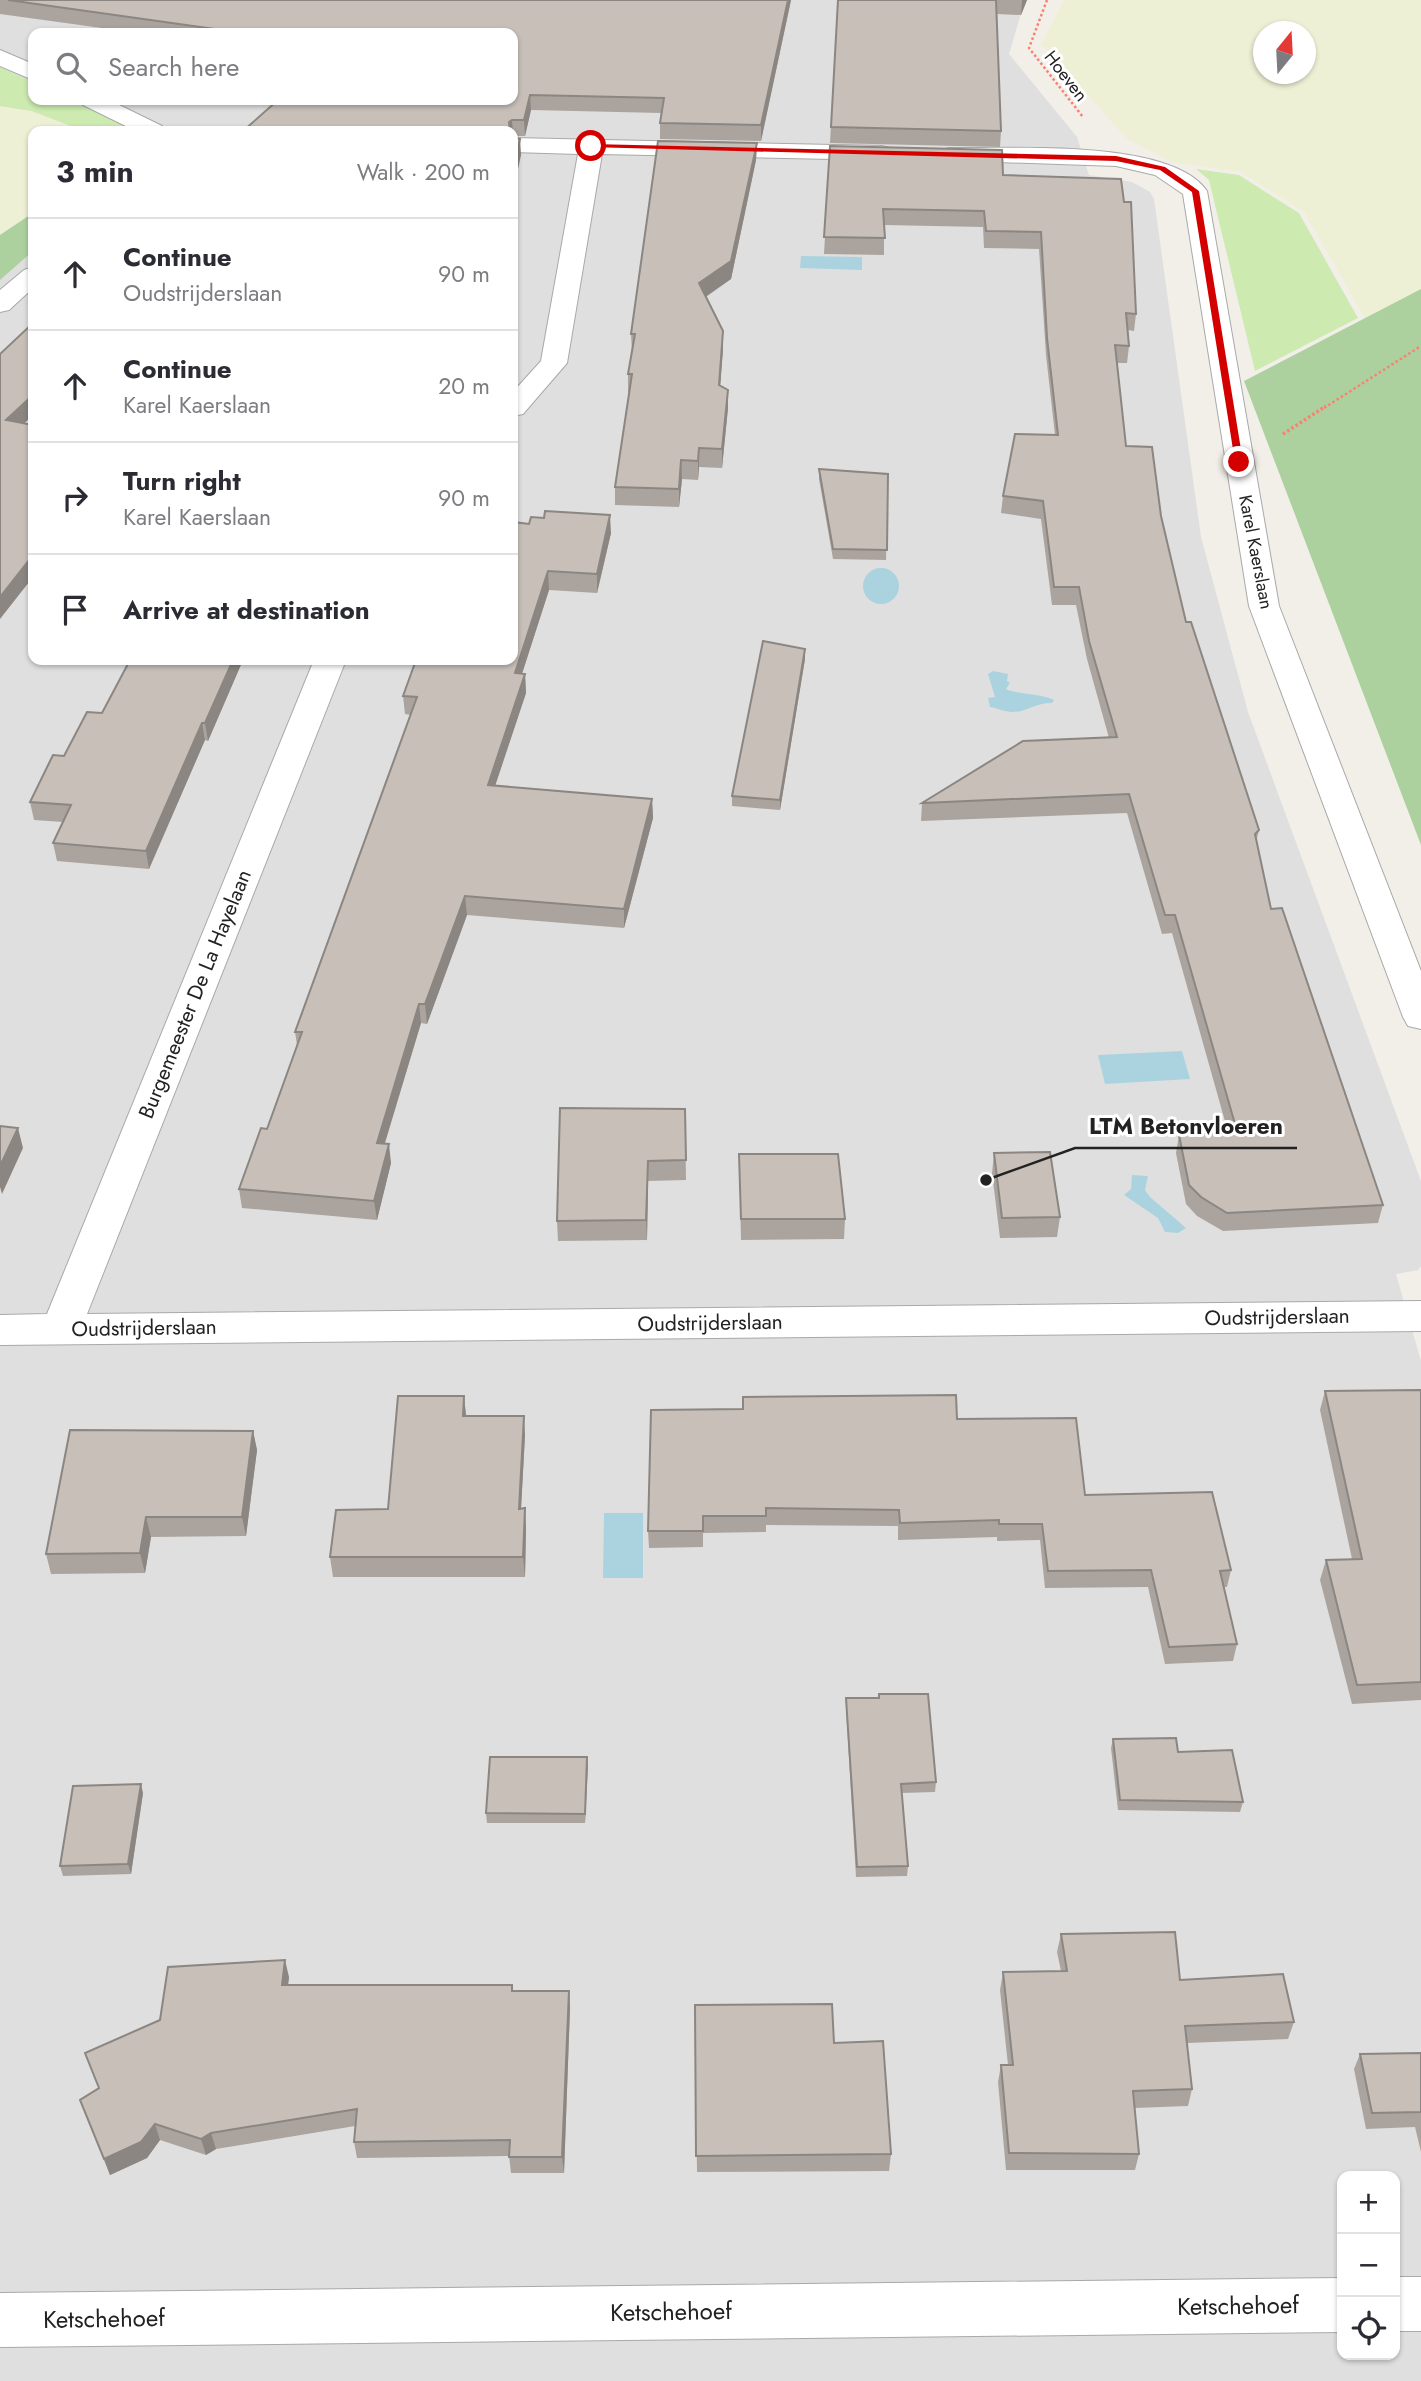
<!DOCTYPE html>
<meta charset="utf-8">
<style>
body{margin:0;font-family:Jost,sans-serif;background:#f2f2f3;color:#2b2b33}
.controls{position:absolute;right:21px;bottom:21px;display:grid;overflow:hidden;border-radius:14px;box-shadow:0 2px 5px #0004}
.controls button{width:63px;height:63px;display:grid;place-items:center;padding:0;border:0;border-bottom:2px solid #e1e1e2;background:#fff;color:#2b2b33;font:35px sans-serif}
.compass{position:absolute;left:1253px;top:21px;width:63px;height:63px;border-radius:50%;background:#fff;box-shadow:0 2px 5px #0004;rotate:18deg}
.stop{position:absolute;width:21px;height:21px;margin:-16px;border:5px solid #d40000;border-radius:50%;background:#fff}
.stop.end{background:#d40000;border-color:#fff;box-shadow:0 2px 7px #0008}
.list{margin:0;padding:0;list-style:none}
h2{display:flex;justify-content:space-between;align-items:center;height:91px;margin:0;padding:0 28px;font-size:30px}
h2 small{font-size:23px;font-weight:400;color:#7c7c81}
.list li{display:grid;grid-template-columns:46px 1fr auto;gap:21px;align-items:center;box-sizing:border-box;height:112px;padding:0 28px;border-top:2px solid #e1e1e2}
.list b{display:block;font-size:26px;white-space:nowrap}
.list p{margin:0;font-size:23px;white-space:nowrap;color:#7c7c81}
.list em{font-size:23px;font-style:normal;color:#7c7c81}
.icon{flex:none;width:38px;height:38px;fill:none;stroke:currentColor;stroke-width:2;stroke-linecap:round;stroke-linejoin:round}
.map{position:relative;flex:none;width:1421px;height:2381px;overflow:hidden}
.search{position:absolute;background:#fff;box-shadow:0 2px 5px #0004;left:28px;top:28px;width:490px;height:77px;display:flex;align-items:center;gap:18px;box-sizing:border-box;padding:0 24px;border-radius:14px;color:#7c7c81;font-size:26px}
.panel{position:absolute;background:#fff;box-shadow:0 2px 5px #0004;left:28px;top:126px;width:490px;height:539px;border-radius:14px}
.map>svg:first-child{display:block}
.residential{fill:#e0dfdf;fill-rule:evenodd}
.farmland{fill:#eef0d5;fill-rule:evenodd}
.grass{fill:#cdebb0}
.forest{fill:#add19e}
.water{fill:#aad3df}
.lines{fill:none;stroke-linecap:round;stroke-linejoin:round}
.minor-casing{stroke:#a9a9a9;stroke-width:2}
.tertiary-casing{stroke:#a9a9a9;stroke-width:2}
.path-far1{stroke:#fa8072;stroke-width:2.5;stroke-dasharray:2.5 2.5;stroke-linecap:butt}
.path{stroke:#fa8072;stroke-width:3.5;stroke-dasharray:2.5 2.5;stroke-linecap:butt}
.minor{fill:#fff;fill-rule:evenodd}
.tertiary{fill:#fff;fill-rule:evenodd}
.wall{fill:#aba49e}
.shaded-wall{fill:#8b8681}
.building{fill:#c7bfb8;stroke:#8b8681;stroke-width:2}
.route{fill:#d40000}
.labels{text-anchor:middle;stroke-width:6;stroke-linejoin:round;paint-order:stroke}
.far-street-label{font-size:18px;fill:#222;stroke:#fff}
.street-label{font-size:21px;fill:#222;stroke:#fff}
.near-street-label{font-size:24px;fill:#222;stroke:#fff}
.leader{fill:none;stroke:#222;stroke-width:2.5}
.callout-dot{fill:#222;stroke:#fff;stroke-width:2.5}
.callout-label{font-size:23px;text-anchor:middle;font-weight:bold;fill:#222;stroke:#fff;stroke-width:6;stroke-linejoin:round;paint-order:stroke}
</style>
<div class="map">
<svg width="1421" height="2381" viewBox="0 0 1421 2381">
<rect width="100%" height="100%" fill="#f2efe9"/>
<!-- residential -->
<path class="residential" d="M0 0H1025L1009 54 1077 137 1089 175 1132 182 1150 192 1154 199 1201 537 1248 712 1421 1181V1266L1418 1270 1396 1274 1421 1361V2381H0ZM33 33H513V100H33ZM33 131H513V660H33ZM1342 2176H1395V2355H1342Z"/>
<!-- farmland -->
<path class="farmland" d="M1064 0H1421V289L1365 319 1305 213 1241 172 1172 162 1127 139 1041 44ZM1264 32H1306V74H1264Z
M0 106 32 111 84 131H33V213L0 235Z"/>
<!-- grass -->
<path class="grass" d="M0 67 33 82V100H71L141 131H84L32 111 0 106Z
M1196 169 1239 175 1299 213 1358 318 1255 371 1209 180Z"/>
<!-- forest -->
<path class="forest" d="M33 213V251L0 280V235Z
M1421 289V845L1244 381Z"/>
<!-- water -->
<path class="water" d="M801 256 862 257V270L800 268Z
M863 586a18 18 0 1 1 36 0a18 18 0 1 1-36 0Z
M993 671 1008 674 1007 681 1010 683 1006 689C1019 695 1038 693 1054 700L1052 703C1034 703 1027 712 1013 712 1004 712 998 708 990 707L988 698 995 697 988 674Z
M1182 1051 1190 1079 1105 1084 1098 1055Z
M1132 1175 1148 1176 1145 1190 1150 1197 1186 1228 1178 1233 1165 1232 1158 1218 1124 1195 1131 1189Z
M604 1513H643V1578H603Z"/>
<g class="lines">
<defs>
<path id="minor" d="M0 50 33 64V80L0 66Z
M79 100H109L162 126 166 131H136L83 105Z
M513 138 882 146 890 148 894 153 890 158 882 160 602 154 567 363 523 414 513 416V392L541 361 578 154 513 152Z
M949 148C1010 149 1171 138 1207 191L1279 606 1421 971V1029L1408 1026 1403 1017 1249 606 1183 194 1155 175 1116 166 941 160 937 155 941 150Z
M33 267V288L9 310 0 312V290L24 270Z
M314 660H346L87 1314 1421 1301V1331L0 1345V1315L47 1314Z"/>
<path id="tertiary" d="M1395 2277H1421V2331H1395Z
M1342 2278V2332L0 2347V2293Z"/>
</defs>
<!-- minor casing -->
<use href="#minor" class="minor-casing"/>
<!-- tertiary casing -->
<use href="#tertiary" class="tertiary-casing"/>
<!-- path-far1 -->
<path class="path-far1" d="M1047 0 1029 48 1083 117
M1324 408 1421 346"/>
<!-- path -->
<path class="path" d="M1283 434 1326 406"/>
<!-- minor -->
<use href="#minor" class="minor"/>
<!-- tertiary -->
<use href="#tertiary" class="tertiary"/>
</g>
<!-- wall -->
<path class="wall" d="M0 0H791L761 141 660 139V123L661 113 531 110 525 136H513V131H243L513 33H138L0 14Z
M838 0H1027L1021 15 996 14 1001 131 1000 147 830 143Z
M757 143 756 160 731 279 706 297 723 331V349L720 385 728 408 722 468 699 467 698 480 682 479 679 507 615 505V487L629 392H628V374L632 352 631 334Z
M830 146 1003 175 1136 314 1134 331 1128 330 1129 346 1127 363H1117L1126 446 1161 516 1186 622 1259 830 1256 842 1271 909 1383 1205 1378 1223 1223 1231 1197 1216 1186 1204 1176 1153 1179 1135 1228 1132 1172 933 1162 934 1127 813 921 821 922 803 1109 738 1087 659 1076 605H1052L1041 519 1001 513 1003 496 1055 435 1046 355 1039 249 984 248 983 227 884 225V255L824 254Z
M819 469 888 474 886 560 833 559 819 479Z
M544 518 611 533 597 593 549 590 522 674H525L526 693 495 786 652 799 653 818 624 928 467 915 427 1024 421 1023 385 1143 391 1163 377 1220 242 1208 239 1189 267 1129 297 1045 295 1032 411 715 405 714 403 696 529 524Z
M805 659 780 810 732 806V796Z
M243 660 208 741 205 740 149 869 57 861 53 843 63 822 34 820 30 802 64 756 102 713Z
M685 1109 686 1180 648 1181 647 1240 558 1241 557 1221Z
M994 1153 1060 1217 1057 1237 1000 1238 992 1173Z
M739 1154 845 1219 844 1239 741 1240Z
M1421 1390V1700L1352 1704 1320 1580 1326 1560 1352 1559 1320 1410 1325 1391Z
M464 1396 466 1416 525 1435 521 1508H525L526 1528 525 1577H333L330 1557 388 1509Z
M957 1419 1085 1495 1231 1570 1227 1587H1224L1237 1644 1233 1661 1165 1664 1148 1587 1045 1588 1040 1540 997 1541V1537L898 1540V1526L766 1525V1532L703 1533V1547L649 1548 648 1531Z
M253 1431 257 1450 246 1536 151 1537 145 1573 51 1574 46 1554Z
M846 1698 936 1782 935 1792 902 1793 908 1866 907 1876 856 1877 846 1708Z
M1113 1739 1178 1752 1243 1802 1240 1812 1118 1810 1111 1748Z
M587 1757 585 1823H487L486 1813Z
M143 1793 131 1874 63 1876 60 1866Z
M1061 1934 1294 2022 1288 2039 1187 2043 1192 2089 1188 2106 1135 2108 1139 2154 1135 2170H1006L998 2082 1001 2065H1008L1000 1990 1003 1972 1061 1971 1057 1952Z
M289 1977 288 1985H512L513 1991H569L570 2008 564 2173H511L509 2156 357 2158 354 2142 355 2126 216 2149 206 2155 160 2140 147 2158 110 2175 80 2100 99 2089 85 2053Z
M695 2005 834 2043 891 2154 889 2171 697 2172Z
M1421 2053V2152L1415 2127 1366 2129 1354 2069 1360 2054Z"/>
<!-- shaded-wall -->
<path class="shaded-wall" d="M788 0H791L761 141V125Z
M1022 0H1027L1021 15Z
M530 95 531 110 525 136 524 120Z
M512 120 513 135V136V131H510L509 122Z
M520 139 521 155 513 193V172Z
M757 143 756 160 731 279 699 301V283Z
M723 331V349L719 403V385Z
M728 390V408L722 468V449Z
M33 395V415L10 437 6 420Z
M699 448V467L698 480V461Z
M681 460 682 479 679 507V489Z
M610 515 611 533 597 593V574Z
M33 555V577L0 619V597Z
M548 571 549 590 516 692 515 673Z
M805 649V659L780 810V800Z
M233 660H243L208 741 205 723Z
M525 674 526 693 489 804 488 785Z
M202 723 205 740 149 869 146 851Z
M652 799 653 818 624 928V909Z
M465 896 467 915 427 1024 425 1004Z
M419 1004 421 1023 379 1162 377 1143Z
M18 1128 23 1148 2 1194 0 1187V1166Z
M389 1144 391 1163 377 1220 374 1201Z
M648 1161V1181L647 1240 646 1220Z
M464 1396 466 1416H463Z
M524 1416 525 1435 520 1528 519 1509Z
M253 1431 257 1450 246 1536 242 1517Z
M525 1508 526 1528 525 1577 523 1557Z
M146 1517 151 1537 145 1573 140 1553Z
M587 1757 588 1767 585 1823V1814Z
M141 1784 143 1793 131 1874 128 1864Z
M285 1960 289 1977 286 2002 282 1985Z
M569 1991 570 2008 564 2173 562 2157Z
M155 2124 160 2140 147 2158 110 2175 104 2159Z
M211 2133 216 2149 206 2155 201 2139Z"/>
<!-- building -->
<path class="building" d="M8 0H788L761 125 660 123 664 98 530 95 524 120H512L509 122 510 131H243L278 100H513V33H243Z
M838 0H996L1001 131 831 127Z
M513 138 520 139 513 172Z
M658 141 757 143 731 261 699 283 723 331 719 385 728 390 722 449 699 448 698 461 681 460 679 489 615 487 632 374H628L635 334H631Z
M830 146 1002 150 1003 175 1121 179 1124 202H1131L1136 314 1126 313 1129 346 1115 345 1126 446 1152 447 1161 516 1186 622H1191L1259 830 1255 834 1271 909 1282 908 1383 1205 1227 1213 1201 1197 1189 1185 1179 1135 1237 1131 1175 915H1165L1129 794 922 803 1023 741 1117 737 1089 641 1079 587H1054L1043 501 1003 496 1015 434 1058 435 1047 338 1041 232 986 231 984 211 883 209 885 238 824 237Z
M33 323V395L6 420 33 425V555L0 597V354Z
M819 469 888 474 887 550 833 549Z
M545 511 610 515 597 574 548 571 515 673 525 674 488 785 652 799 624 909 465 896 425 1004H419L377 1143 389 1144 374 1201 239 1189 261 1128 267 1129 302 1032H295L417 697 403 696 416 660H513V522L529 524 531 517 544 518Z
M763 641 805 649 780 800 732 796Z
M130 660H233L205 723H202L146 851 53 843 71 805 30 802 53 755 64 756 87 712 102 713Z
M560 1108 685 1109 686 1160 648 1161 646 1220 557 1221Z
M0 1126 18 1128 0 1166Z
M1050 1152 1060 1217 1002 1218 994 1153Z
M739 1154H838L845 1219H741Z
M1421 1390V1682L1357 1685 1326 1560 1362 1559 1325 1391Z
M956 1395 957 1419 1076 1418 1085 1495 1212 1492 1231 1570 1220 1571 1237 1644 1169 1647 1151 1570 1048 1571 1042 1524H999V1520L900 1523 899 1510 766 1508V1516H703V1531H648L651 1410 743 1409V1397Z
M398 1396H464L463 1416H524L519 1509 525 1508 523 1557H330L336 1510 388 1509Z
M70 1430 253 1431 242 1517H146L140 1553 46 1554Z
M879 1694H928L936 1782 901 1784 908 1866 857 1867 846 1698H879Z
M1176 1738 1178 1752 1232 1750 1243 1802 1120 1800 1113 1739Z
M490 1757H587L585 1814 486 1813Z
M141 1784 128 1864 60 1866 73 1786Z
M1175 1932 1180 1980 1283 1974 1294 2022 1185 2026 1192 2089 1133 2091 1139 2154 1009 2153 1001 2065H1013L1003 1972 1067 1971 1061 1934Z
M285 1960 282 1985H512V1991H569L562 2157H509L510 2140 354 2142 357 2109 211 2133 201 2139 155 2124 141 2142 104 2159 80 2100 99 2088 85 2053 160 2020 168 1967Z
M832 2004 834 2043 883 2041 891 2154 696 2156 695 2005Z
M1421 2053V2112L1372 2113 1360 2054Z"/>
<!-- route -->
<path class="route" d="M591 144 1116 156 1165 167 1199 191 1243 462 1239 464 1235 462 1192 192 1160 170 1116 161 588 147Z"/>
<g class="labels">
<!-- far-street labels -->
<g class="far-street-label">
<text transform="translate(1066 76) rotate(52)" y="6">Hoeven</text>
<text transform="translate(1256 552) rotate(79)" y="6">Karel Kaerslaan</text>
</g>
<!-- street labels -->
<g class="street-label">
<text transform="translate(195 994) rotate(-68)" y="7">Burgemeester De La Hayelaan</text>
<text transform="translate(1277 1317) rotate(-1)" y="7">Oudstrijderslaan</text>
<text transform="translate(710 1323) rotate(-1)" y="7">Oudstrijderslaan</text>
<text transform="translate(144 1328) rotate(-1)" y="7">Oudstrijderslaan</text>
</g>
<!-- near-street labels -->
<g class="near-street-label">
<text transform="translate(1238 2306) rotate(-1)" y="8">Ketschehoef</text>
<text transform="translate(671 2312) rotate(-1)" y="8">Ketschehoef</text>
<text transform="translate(104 2319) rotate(-1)" y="8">Ketschehoef</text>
</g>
</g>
<!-- callouts -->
<path class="leader" d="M986 1180L1075 1148H1297"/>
<circle class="callout-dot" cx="986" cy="1180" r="7"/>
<g class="callout-label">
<text x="1186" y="1134">LTM Betonvloeren</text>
</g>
</svg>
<div class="controls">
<button>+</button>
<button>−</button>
<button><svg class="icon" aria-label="locate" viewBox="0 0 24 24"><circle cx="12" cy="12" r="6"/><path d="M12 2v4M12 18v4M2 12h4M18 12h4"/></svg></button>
</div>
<svg class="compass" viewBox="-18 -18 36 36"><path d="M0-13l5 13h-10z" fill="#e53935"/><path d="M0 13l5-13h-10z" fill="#7c7c81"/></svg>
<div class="stop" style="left:591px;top:146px"></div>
<div class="stop end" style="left:1239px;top:462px"></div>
<div class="search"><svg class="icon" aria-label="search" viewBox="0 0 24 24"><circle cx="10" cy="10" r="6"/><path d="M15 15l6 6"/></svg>Search here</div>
<section class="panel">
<h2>3 min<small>Walk · 200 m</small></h2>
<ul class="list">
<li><svg class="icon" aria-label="ahead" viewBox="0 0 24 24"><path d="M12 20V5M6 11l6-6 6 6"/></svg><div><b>Continue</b><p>Oudstrijderslaan</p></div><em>90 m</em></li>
<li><svg class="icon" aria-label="ahead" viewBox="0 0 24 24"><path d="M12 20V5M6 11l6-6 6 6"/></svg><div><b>Continue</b><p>Karel Kaerslaan</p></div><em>20 m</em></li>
<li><svg class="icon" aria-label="right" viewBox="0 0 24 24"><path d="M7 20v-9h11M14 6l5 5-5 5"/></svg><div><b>Turn right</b><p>Karel Kaerslaan</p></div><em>90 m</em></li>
<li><svg class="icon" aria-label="arrive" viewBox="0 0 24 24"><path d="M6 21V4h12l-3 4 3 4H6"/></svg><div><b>Arrive at destination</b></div></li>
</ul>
</section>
</div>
